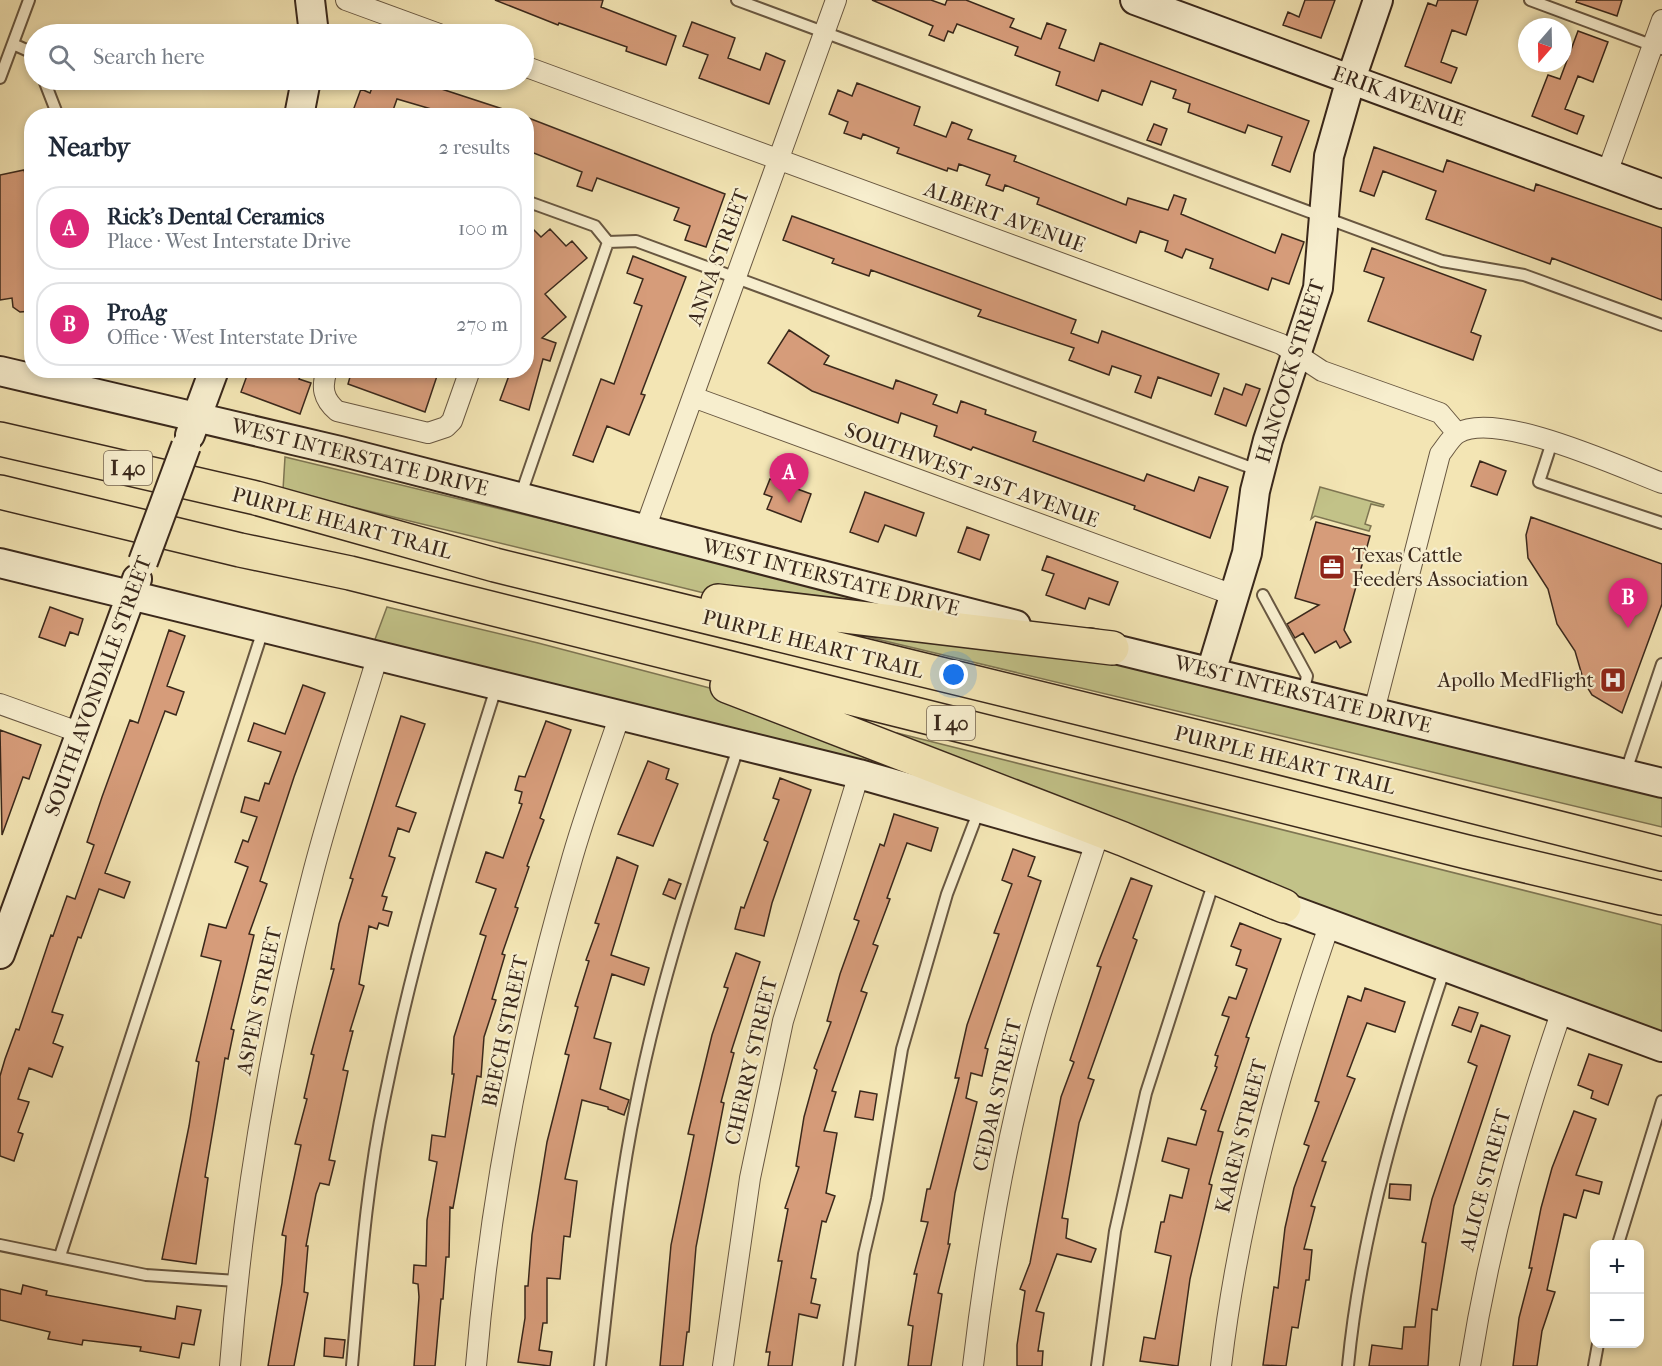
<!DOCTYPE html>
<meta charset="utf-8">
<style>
body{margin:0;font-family:"IM FELL French Canon",serif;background:#f6f6f7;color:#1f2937}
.controls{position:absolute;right:18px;bottom:18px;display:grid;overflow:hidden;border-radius:12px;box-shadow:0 3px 9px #0003}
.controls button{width:54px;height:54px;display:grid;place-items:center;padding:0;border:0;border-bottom:2px solid #e0e1e3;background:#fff;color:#1f2937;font:30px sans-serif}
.compass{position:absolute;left:1518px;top:18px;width:54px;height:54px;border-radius:50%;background:#fff;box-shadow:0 3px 9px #0003;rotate:200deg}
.you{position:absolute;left:954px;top:675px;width:21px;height:21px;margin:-15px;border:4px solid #fff;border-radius:50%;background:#1a73e8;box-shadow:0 0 0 9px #1a73e833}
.badge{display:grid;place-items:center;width:39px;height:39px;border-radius:50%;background:#db2777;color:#fff;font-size:20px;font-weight:700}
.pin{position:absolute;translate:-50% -50px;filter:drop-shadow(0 2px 3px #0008)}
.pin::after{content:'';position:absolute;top:32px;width:21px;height:18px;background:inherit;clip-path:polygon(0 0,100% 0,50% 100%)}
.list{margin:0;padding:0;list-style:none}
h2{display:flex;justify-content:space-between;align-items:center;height:78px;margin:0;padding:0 24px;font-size:26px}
h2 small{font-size:20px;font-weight:400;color:#747a83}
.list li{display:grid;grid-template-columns:39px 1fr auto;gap:18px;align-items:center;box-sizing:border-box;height:84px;margin:0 12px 12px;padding:0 12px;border:2px solid #e0e1e3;border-radius:24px}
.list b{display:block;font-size:22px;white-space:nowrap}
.list p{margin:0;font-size:20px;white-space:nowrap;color:#747a83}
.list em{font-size:20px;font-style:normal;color:#747a83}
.icon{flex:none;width:33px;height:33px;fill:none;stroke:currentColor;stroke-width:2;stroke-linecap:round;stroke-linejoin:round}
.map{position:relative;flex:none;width:1662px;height:1366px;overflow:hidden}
.search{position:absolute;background:#fff;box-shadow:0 3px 9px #0003;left:24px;top:24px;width:510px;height:66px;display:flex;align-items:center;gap:15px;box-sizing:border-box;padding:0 21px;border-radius:33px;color:#747a83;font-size:22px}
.panel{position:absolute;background:#fff;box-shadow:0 3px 9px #0003;left:24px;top:108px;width:510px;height:270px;border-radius:24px}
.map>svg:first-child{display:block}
.green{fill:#c2c288;stroke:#7e7552;stroke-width:1.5}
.building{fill:#d69c7a;stroke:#3a281b;stroke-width:1.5}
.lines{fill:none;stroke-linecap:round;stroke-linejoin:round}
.lane-casing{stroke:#685741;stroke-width:14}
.street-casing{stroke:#685741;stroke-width:22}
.secondary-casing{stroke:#3a281b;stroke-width:32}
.highway-casing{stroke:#3a281b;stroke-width:36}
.lane{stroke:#f7eece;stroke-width:10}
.street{stroke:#f7eece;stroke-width:20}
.secondary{stroke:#f7eece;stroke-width:28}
.highway{stroke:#f3e5b4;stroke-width:33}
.secondary-bridge-casing{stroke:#3a281b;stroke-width:32;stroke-linecap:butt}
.secondary-bridge{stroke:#f7eece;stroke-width:28}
.labels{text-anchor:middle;stroke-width:4.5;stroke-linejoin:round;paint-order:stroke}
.shield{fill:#f7eece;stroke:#736351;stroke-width:1.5}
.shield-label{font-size:20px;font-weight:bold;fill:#3a281b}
.street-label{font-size:21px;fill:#3a281b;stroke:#f7eece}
.poi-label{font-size:21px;fill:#3a281b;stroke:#f7eece;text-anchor:start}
</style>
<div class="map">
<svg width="1662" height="1366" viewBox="0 0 1662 1366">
<rect width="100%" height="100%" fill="#f3e5b4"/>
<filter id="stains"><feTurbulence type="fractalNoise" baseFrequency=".00333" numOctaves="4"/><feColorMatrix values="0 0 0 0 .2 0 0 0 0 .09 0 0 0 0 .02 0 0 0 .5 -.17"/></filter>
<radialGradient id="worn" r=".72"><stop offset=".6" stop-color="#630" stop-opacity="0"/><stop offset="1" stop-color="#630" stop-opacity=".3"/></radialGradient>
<!-- green -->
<path class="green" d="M285 457 940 615 734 598 700 592 283 490Z
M1320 487 1384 505 1383 507 1371 504 1365 524 1371 526 1369 531 1315 516 1311 519Z
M387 607 538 643 725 692 950 784 374 642Z
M843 631 1095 655 1662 797V827Z
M897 733 1662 925V1036L1144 841 893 740Z"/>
<!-- building -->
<path class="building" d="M495 0H603L601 7 676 36 666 65 626 51 627 47 559 23 558 25Z
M872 0H931L945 5 947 0H966L1014 19 1010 27 1041 39 1047 23 1066 30 1059 48 1094 61 1100 43 1309 121 1290 172 1272 165 1282 137 1248 125 1245 133 1188 112 1190 104 1173 98 1176 90 1151 81 1142 105 1102 90 1098 101 1056 85 1060 72 1015 55 1018 47 957 24 953 33 948 31 944 41 929 35 933 26Z
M1305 0H1335L1321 38 1283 25 1288 12 1299 17Z
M1438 0H1478L1466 35 1452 30 1441 62 1457 68 1451 83 1405 66 1428 3 1436 6Z
M1577 0H1622L1617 16 1576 2Z
M692 22 735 38 728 58 760 70 766 53 785 61 769 104 699 78 708 55 683 46Z
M1578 31 1608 42 1593 82 1578 76 1565 109 1584 116 1577 134 1532 116 1548 75 1560 79Z
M375 80H414L515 113V116H455L397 99 391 116H373L354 108 361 89 370 93Z
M857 83 920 107 914 125 946 137 952 122 972 130 968 139 1016 156 1014 161 1126 205 1128 198 1168 210 1174 195 1186 199 1181 214 1275 253 1282 234 1304 242 1289 284 1272 278 1268 290 1210 268 1213 259 1186 249 1182 258 1165 251 1168 241 1140 231 1136 243 1037 204 1039 198 1005 185 1003 191 986 185 990 175 959 164 957 171 948 168 947 171 897 153 899 148 863 134 861 139 844 133 848 122 829 114 838 90 852 96Z
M526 117 725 194 706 247 685 240 690 226 674 220 679 208 597 178 592 191 577 186 582 172 526 150Z
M1154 124 1167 129 1161 145 1147 140Z
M1374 147 1443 172 1447 160 1534 191 1536 184 1662 228V300L1552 258 1550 264 1426 219 1436 191 1383 171 1374 196 1360 191Z
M24 170 32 201V311L20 312 13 307 12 298 0 300V175Z
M792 216 1076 320 1071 333 1098 343 1102 331 1219 374 1211 396 1158 377 1151 398 1135 392 1141 376 1112 366 1109 375 1069 360 1074 348 978 316 981 310 871 270 869 276 832 263 834 259 783 240Z
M526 222 541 237 550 229 566 246 572 241 587 258 545 294 566 317 542 338 556 343 550 361 543 359 529 410 500 400 511 370H526Z
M1372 248 1486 290 1471 332 1481 336 1473 360 1368 321 1384 278 1364 271Z
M633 256 686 277 641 394 645 395 629 435 607 426 593 462 573 455 601 379 614 384 642 306 634 303 643 279 627 273Z
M789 330 829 356 824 364 893 389 896 380 937 395 933 404 957 413 961 401 986 410 985 414 1036 432 1033 441 1144 481 1147 474 1194 491 1199 477 1228 487 1210 538 1134 509 1135 506 973 447 971 450 934 436 937 426 901 413 898 423 812 391 768 363Z
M249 370H302L299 379 311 383 300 414 241 392Z
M352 370H439L425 412 348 384Z
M1246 384 1260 389 1246 426 1215 414 1224 388 1242 395Z
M1480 461 1506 471 1497 495 1471 486Z
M770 479 811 494 801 522 767 509 772 497 764 494Z
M865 492 924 513 916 536 885 525 878 542 850 532Z
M1531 517 1662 564V604L1622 713 1592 695 1584 682 1575 651 1557 624 1548 589 1528 558 1526 535Z
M1316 522 1370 536 1344 630 1351 642 1340 648 1336 641 1315 653 1303 633 1295 638 1287 624 1319 605 1295 598Z
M967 527 989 535 980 560 958 552Z
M1047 556 1118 582 1109 605 1089 598 1085 609 1046 595 1054 574 1042 570Z
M50 607 83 619 78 635 70 632 65 646 39 637Z
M169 630 185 636 167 686 184 692 176 715 165 711 105 873 130 882 124 898 99 889 81 938 78 937 52 1012 63 1015 53 1043 63 1047 52 1077 29 1068 18 1099 29 1102 18 1132 23 1134 14 1161 0 1156V1076L5 1059 16 1029 19 1030 51 935 53 936 67 896 75 899 94 845 87 842 102 797 130 720 138 723Z
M303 685 325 693 294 777 260 881 267 884 249 934 254 935 231 1029 234 1030 228 1059 225 1058 205 1177 208 1178 196 1264 162 1259 189 1126 199 1062 196 1061 221 961 201 956 209 924 226 928 248 867 235 862 243 840 248 842 257 817 241 812 245 797 259 801 265 783 269 784 281 752 248 741 254 723 285 734Z
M401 716 425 724 396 806 416 813 409 832 398 828 389 856 395 858 382 896 387 897 383 910 392 912 388 926 379 923 377 929 369 926 359 984 364 986 350 1031H353L343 1070 348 1071 329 1160 335 1161 329 1185 320 1183 316 1194 306 1246H308L304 1292 308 1293 294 1366H268L282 1283 286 1236 282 1235 301 1145 295 1144 307 1099 304 1098 314 1055 311 1054 334 969H331L339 924 353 879 350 878Z
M546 721 571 730 540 818 544 820 527 866 529 867 515 907 518 908 502 954 505 955 492 999 496 1000 484 1037 481 1077 477 1076 453 1208 450 1207 449 1257H446L443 1299H441L435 1366H414L419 1297 418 1284 413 1283 414 1265 426 1266 427 1220 437 1162 429 1160 432 1135 445 1137 454 1074H452L454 1037 486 936 480 934 496 889 476 882 486 852 503 858 522 804 519 803 522 792 515 790 519 776 525 777Z
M0 730 41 745 29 779 23 777 2 835Z
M648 761 669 769 666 779 678 784 653 846 618 834Z
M780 778 811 790 772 903 764 936 735 929 741 907 744 908 768 842 764 840 779 800 773 798Z
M894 814 938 828 931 851 907 843 887 898 890 899 873 944 878 946 861 991 867 993 832 1091 836 1092 824 1131 837 1133 826 1193 835 1196 826 1222 822 1221 811 1278 816 1279 811 1303 820 1305 817 1318 799 1314 792 1366H768L770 1352H766L782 1261H778L788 1209 785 1208 799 1167 796 1166 804 1117 817 1070 814 1068 831 1022 827 1021 840 974 859 921 854 919 880 844 884 846Z
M1013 849 1035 857 1028 876 1041 881 985 1048 988 1049 982 1076 971 1073 966 1098 977 1102 955 1193 948 1244H950L938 1293 942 1294 931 1366H908L913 1326 908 1325 917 1274H914L928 1222 921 1221 927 1189H930L959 1078H955L967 1025 999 934 994 933 1012 884 1002 880Z
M617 857 638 866 611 955 649 968 644 985 612 974 594 1038 611 1043 600 1089 629 1100 624 1115 608 1109V1107L582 1100 565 1179 577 1181 570 1237 564 1236 560 1279 547 1278V1323H543L539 1350 552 1352 550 1366 518 1362 525 1318V1286H528L532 1235 547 1142 569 1055 565 1054 578 1007 575 1006 589 961 586 960 599 924 595 923Z
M1131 878 1152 886 1133 938 1137 940 1088 1078 1094 1080 1079 1123 1062 1218 1068 1219 1066 1238 1096 1249 1091 1262 1057 1254 1036 1311 1044 1313 1038 1351H1043L1042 1366H1017V1345L1025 1291 1020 1289 1030 1263 1061 1097 1074 1062 1070 1060 1101 967 1097 966Z
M669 879 681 884 675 899 663 894Z
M1240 923 1281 939 1246 1037 1249 1038 1218 1131 1223 1132 1209 1184 1212 1185 1190 1279 1178 1366 1140 1361 1144 1337 1155 1339 1171 1256 1155 1252 1161 1222H1164L1170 1195 1182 1198 1189 1169 1162 1161 1168 1138 1196 1145 1206 1111 1201 1109 1217 1067 1215 1066 1218 1056 1215 1055 1229 1017 1222 1015 1229 997 1236 999 1247 969 1236 965 1241 950 1231 946Z
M736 953 760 962 731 1052 734 1053 721 1102 724 1103 696 1247 689 1332H687L683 1366H660L671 1245 694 1135 688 1134 712 1035 728 988 724 987Z
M1365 988 1405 1002 1395 1032 1367 1023 1347 1076 1355 1079 1322 1161 1326 1162 1311 1206 1315 1207 1304 1249 1312 1250 1309 1280H1306L1298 1328 1292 1327 1286 1366 1263 1365 1274 1287 1278 1288 1285 1228 1294 1188 1309 1146 1304 1144 1319 1102 1315 1101 1348 996 1361 1001Z
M1459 1007 1478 1013 1471 1032 1452 1025Z
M1481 1025 1510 1036 1454 1206 1437 1310 1432 1309 1428 1366H1369L1372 1345 1402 1349 1404 1327H1415L1426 1243 1422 1242 1432 1199 1477 1066 1468 1062Z
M1589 1054 1622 1065 1608 1105 1591 1098 1593 1091 1578 1085Z
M860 1091 877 1094 873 1120 855 1117Z
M1574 1111 1596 1119 1576 1175 1602 1182 1599 1194 1584 1190 1576 1218 1564 1214 1547 1290 1555 1292 1542 1331 1537 1366H1513L1519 1318 1532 1268H1529L1541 1208 1552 1168Z
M1390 1184 1411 1185 1410 1200 1389 1198Z
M23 1285 47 1291 46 1295 175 1319 177 1306 201 1310 194 1345 182 1343 179 1358 140 1351 141 1347 83 1340 82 1345 48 1339 50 1332 0 1320V1289L21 1294Z
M325 1338 345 1340 343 1358 324 1356Z"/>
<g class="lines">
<defs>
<path id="lane" d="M737 0 1442 261 1524 275 1662 325
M1530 0 1662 49
M13 44 33 53 34 57
M0 78 29 0
M44 80 58 116
M608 242 636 241 1260 471
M1552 442 1539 482 1662 523
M520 497 608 242 595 226 526 201
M1263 595 1307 676 1303 694
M1625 774 1662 664
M1618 1244 1662 1101
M0 1245 146 1275 237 1281
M60 1256 263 630
M352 1366C360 1276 366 1185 385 1096 413 956 454 820 497 685
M600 1366C610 1279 618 1190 636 1104 660 981 700 863 739 745
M849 1366 864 1254 877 1199 902 1049 947 894 979 810
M1097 1366 1115 1231 1146 1093 1214 881
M1348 1366C1361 1230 1402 1097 1445 968
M1594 1366 1598 1344"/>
<path id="street" d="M346 0 439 34
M524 66 1281 344 1322 371 1440 413 1457 433
M1607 173 1662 20
M327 370C321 387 323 399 337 411L428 433 446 427 452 421 470 370
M693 397 1236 596
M645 529 836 0
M0 704 81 733
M1374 711 1440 454C1445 448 1451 437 1458 433 1497 410 1620 467 1662 483
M230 1366C243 1199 271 1035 313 873 332 800 356 728 378 655
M476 1366C490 1197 523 1028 570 866 584 815 603 765 620 715
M723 1366 750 1178 783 1021 859 774
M973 1366C986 1254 1005 1143 1035 1034 1053 969 1075 906 1096 842
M1221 1366C1239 1213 1280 1068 1330 923
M1470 1366C1490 1240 1521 1130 1562 1010"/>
<path id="secondary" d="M310 0 314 34
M1135 0 1662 194
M299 116 306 80
M0 371 340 451 1016 625
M190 435 214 370
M0 563 859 774 1091 840
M1090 643 1662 783
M1211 672 1247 553 1255 491 1268 440 1318 288 1329 156 1351 79 1378 0
M1262 899 1662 1047
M0 954 137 579"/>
<path id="highway" d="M0 439 256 498 495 565 1230 745 1662 854
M0 492 240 550 350 573 1467 852 1662 898
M718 601 1112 648
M727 686 1123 839 1284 906"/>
</defs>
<!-- lane casing -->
<use href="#lane" class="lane-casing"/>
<!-- street casing -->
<use href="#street" class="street-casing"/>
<!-- secondary casing -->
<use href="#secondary" class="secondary-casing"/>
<!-- highway casing -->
<use href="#highway" class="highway-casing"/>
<!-- lane -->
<use href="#lane" class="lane"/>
<!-- street -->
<use href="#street" class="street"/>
<!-- secondary -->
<use href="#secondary" class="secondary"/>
<!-- highway -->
<use href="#highway" class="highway"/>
<defs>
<path id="secondary-bridge" d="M143 562 186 446"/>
</defs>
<!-- secondary-bridge casing -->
<use href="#secondary-bridge" class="secondary-bridge-casing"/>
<!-- secondary-bridge -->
<use href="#secondary-bridge" class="secondary-bridge"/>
</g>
<!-- icons -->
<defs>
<symbol id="office-square" viewBox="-11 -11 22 22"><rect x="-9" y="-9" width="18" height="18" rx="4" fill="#8f2418" stroke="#f7eece"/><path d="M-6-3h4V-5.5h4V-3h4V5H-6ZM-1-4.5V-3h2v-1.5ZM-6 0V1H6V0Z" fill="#fff"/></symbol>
<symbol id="hospital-square" viewBox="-11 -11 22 22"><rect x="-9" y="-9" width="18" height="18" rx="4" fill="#8f2418" stroke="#f7eece"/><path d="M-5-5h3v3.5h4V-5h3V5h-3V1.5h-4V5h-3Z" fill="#fff"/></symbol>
</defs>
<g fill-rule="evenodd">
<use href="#office-square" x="1317" y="552" width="30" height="30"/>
<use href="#hospital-square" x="1598" y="665" width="30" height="30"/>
</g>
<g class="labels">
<!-- shield labels -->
<g class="shield">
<rect x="104" y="451" width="48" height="34" rx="4.5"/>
<rect x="927" y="706" width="48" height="34" rx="4.5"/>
</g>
<g class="shield-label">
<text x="128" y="475">I 40</text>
<text x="951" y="730">I 40</text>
</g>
<!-- street labels -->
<g class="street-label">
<text transform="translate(1399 96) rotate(20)" y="7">ERIK AVENUE</text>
<text transform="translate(1005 217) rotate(20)" y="7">ALBERT AVENUE</text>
<text transform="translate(718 257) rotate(-70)" y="7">ANNA STREET</text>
<text transform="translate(1290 371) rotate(-73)" y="7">HANCOCK STREET</text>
<text transform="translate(360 457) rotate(14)" y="7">WEST INTERSTATE DRIVE</text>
<text transform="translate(972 475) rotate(20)" y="7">SOUTHWEST 21ST AVENUE</text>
<text transform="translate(342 523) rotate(15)" y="7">PURPLE HEART TRAIL</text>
<text transform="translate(831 577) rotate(14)" y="7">WEST INTERSTATE DRIVE</text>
<text transform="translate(813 644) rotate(14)" y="7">PURPLE HEART TRAIL</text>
<text transform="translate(98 686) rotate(-70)" y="7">SOUTH AVONDALE STREET</text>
<text transform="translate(1303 694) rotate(14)" y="7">WEST INTERSTATE DRIVE</text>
<text transform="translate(1285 760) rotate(14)" y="7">PURPLE HEART TRAIL</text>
<text transform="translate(259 1001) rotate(-78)" y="7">ASPEN STREET</text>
<text transform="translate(505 1031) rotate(-78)" y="7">BEECH STREET</text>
<text transform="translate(751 1061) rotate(-77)" y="7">CHERRY STREET</text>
<text transform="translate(997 1095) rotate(-77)" y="7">CEDAR STREET</text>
<text transform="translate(1241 1136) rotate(-76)" y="7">KAREN STREET</text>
<text transform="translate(1485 1180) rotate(-75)" y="7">ALICE STREET</text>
</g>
<!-- poi labels -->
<g class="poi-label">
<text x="1352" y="562">Texas Cattle<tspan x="1352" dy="24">Feeders Association</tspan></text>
<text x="1594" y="687" text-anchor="end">Apollo MedFlight</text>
</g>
</g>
<rect width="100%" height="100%" filter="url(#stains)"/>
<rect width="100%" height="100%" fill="url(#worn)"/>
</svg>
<div class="controls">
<button>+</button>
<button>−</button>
</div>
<svg class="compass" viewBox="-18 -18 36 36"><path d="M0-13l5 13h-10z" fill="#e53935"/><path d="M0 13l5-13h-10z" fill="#747a83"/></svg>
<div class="you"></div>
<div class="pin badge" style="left:789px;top:503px">A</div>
<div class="pin badge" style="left:1628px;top:628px">B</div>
<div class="search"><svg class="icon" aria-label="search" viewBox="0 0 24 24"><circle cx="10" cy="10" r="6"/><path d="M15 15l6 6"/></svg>Search here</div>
<section class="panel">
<h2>Nearby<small>2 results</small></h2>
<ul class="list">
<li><span class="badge">A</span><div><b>Rick's Dental Ceramics</b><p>Place · West Interstate Drive</p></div><em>100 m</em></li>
<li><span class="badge">B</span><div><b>ProAg</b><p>Office · West Interstate Drive</p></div><em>270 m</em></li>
</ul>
</section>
</div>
